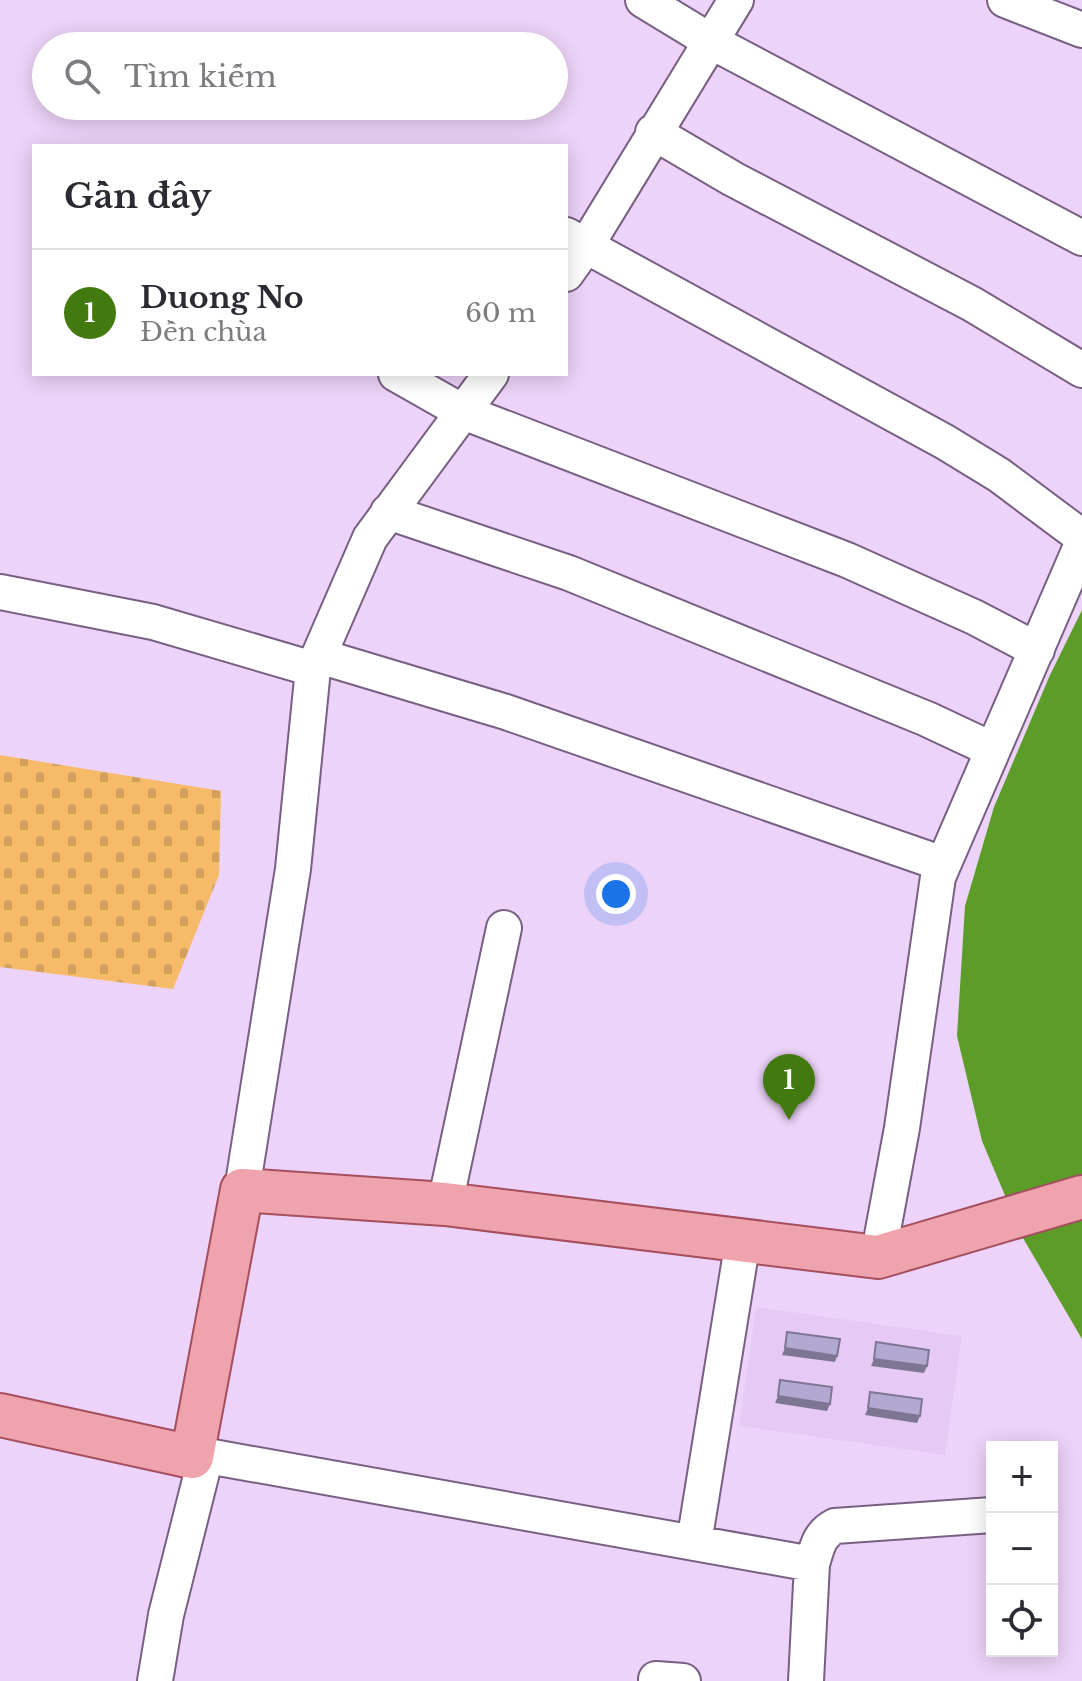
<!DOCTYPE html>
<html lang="vi">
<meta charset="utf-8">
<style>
body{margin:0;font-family:"Libre Baskerville",serif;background:#f7f7f7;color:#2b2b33}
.controls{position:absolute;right:24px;bottom:24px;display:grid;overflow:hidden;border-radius:0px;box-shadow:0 4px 20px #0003}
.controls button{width:72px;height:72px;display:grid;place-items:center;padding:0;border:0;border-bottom:2px solid #e1e1e2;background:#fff;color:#2b2b33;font:40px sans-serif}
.you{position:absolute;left:616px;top:894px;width:28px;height:28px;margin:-20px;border:6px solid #fff;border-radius:50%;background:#1a73e8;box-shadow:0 0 0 12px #1a73e833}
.badge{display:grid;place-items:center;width:52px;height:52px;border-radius:50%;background:#427a0f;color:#fff;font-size:26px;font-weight:700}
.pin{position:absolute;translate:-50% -66px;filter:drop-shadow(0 2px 4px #0008)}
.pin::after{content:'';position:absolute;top:42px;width:28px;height:24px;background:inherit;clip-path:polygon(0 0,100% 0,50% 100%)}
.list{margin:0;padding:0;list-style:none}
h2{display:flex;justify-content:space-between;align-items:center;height:104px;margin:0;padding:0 32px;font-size:34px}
h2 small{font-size:26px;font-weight:400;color:#7c7c81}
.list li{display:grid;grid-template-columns:52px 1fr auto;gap:24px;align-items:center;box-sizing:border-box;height:128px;padding:0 32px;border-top:2px solid #e1e1e2}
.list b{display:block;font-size:30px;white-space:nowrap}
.list p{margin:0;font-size:26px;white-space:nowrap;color:#7c7c81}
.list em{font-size:26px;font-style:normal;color:#7c7c81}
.icon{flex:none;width:44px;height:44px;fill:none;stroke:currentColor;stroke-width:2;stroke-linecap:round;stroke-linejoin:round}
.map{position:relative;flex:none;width:1082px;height:1681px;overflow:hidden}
.search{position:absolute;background:#fff;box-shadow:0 4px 20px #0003;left:32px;top:32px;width:536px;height:88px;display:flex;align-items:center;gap:20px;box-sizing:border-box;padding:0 28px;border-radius:44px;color:#7c7c81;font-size:30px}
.panel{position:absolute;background:#fff;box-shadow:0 4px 20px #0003;left:32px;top:144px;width:536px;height:232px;border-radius:0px}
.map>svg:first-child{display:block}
.built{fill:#e7c9f6}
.cemetery{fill:url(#cemetery-stones)}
.water{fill:#5b9d28}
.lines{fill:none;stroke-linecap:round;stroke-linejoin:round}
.minor-casing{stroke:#776082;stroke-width:38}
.major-casing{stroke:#a54f5e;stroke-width:46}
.minor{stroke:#fff;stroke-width:34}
.major{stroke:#efa3ad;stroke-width:42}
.shaded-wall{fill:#7d7693}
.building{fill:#b2a9d2;stroke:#7d7693;stroke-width:2}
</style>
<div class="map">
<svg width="1082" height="1681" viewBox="0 0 1082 1681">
<defs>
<pattern id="cemetery-stones" width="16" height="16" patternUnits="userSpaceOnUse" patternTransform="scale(2)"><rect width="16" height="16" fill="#f6bb68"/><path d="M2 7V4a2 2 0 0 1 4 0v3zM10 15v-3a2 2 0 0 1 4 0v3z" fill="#d3a05b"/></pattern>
</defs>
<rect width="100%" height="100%" fill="#edd3f9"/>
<!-- built -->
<path class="built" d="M756 1307 962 1336 945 1455 739 1426Z"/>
<!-- cemetery -->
<path class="cemetery" d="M0 755 221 791 219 875 173 989 0 967Z"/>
<!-- water -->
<path class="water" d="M1082 610V1339L1023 1238 982 1141 957 1036 965 906 994 807 1050 675Z"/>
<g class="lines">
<defs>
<path id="minor" d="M643 0 712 42 1082 238
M1005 0 1082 30
M653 132 733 179 972 304 1082 370
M566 235 945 442 999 475 1082 537
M566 274 586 246 736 0
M396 374 463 412 847 560 974 617 1037 650
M388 512 569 573 927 719 993 750
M0 592 153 622 313 669
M319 656 506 712 943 864
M242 1190 293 869 313 669 370 538 491 374
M445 1204 504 928
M878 1257 902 1128 938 877 1082 544
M192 1457H213L812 1564 806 1681
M694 1543 743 1240
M812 1564C817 1548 819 1534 835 1526L992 1515
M656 1679 683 1681
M155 1681 166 1615 202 1472 192 1457"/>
<path id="major" d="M0 1415 192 1457 242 1190 445 1204 878 1257 1082 1197"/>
</defs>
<!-- minor casing -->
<use href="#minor" class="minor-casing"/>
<!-- major casing -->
<use href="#major" class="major-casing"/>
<!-- minor -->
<use href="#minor" class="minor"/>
<!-- major -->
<use href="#major" class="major"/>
</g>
<!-- shaded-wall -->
<path class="shaded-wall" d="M785 1348 837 1356 835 1362 782 1355Z
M874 1359 927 1366 924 1373 871 1366Z
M778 1396 830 1404 827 1411 775 1403Z
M868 1408 920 1416 917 1423 865 1415Z"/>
<!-- building -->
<path class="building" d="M787 1332 840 1339 837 1356 785 1348Z
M876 1342 929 1350 927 1366 874 1359Z
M780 1380 832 1387 830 1404 778 1396Z
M870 1392 922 1399 920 1416 868 1408Z"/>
</svg>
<div class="controls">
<button>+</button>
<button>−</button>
<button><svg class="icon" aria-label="locate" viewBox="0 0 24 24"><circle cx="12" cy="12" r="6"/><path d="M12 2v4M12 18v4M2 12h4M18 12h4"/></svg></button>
</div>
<div class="you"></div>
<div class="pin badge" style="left:789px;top:1120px">1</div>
<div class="search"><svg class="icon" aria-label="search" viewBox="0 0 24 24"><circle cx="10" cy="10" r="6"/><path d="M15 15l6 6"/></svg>Tìm kiếm</div>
<section class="panel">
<h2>Gần đây<small></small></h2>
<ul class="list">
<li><span class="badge">1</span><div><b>Duong No</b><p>Đền chùa</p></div><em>60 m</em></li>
</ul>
</section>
</div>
